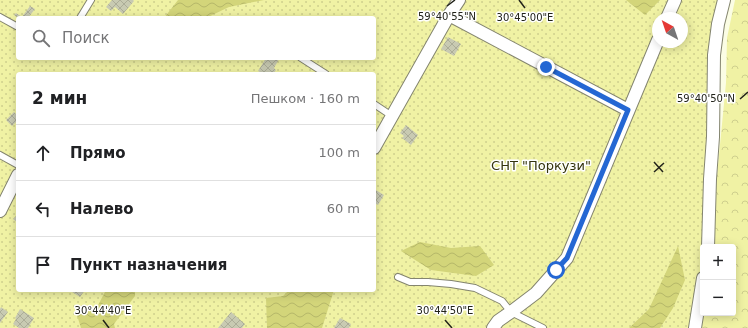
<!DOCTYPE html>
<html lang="ru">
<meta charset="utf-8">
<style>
body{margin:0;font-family:"DejaVu Sans",sans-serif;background:#f2f2f2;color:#202124}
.controls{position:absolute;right:12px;bottom:12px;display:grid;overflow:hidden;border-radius:4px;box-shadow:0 2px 10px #0003}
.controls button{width:36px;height:36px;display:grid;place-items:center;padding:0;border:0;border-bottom:1px solid #e0e0e0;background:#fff;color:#202124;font:20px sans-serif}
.compass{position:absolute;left:652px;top:12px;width:36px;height:36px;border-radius:50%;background:#fff;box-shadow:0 2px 10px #0003;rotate:320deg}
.stop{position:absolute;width:12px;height:12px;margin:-9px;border:3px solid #2467d3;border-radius:50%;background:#fff}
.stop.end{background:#2467d3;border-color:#fff;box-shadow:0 1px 4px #0008}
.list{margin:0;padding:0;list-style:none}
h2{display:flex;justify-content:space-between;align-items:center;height:52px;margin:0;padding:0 16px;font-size:17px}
h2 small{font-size:13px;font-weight:400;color:#757577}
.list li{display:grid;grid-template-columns:26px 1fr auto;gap:12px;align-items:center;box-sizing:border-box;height:56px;padding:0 16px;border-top:1px solid #e0e0e0}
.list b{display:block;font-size:15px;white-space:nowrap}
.list em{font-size:13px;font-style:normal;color:#757577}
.icon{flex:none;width:22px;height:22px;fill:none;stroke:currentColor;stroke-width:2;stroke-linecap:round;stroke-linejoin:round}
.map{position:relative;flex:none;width:748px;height:328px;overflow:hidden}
.search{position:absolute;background:#fff;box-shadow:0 2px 10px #0003;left:16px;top:16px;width:360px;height:44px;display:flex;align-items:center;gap:10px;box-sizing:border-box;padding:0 14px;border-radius:4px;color:#757577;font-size:15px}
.panel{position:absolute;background:#fff;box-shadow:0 2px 10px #0003;left:16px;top:72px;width:360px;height:220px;border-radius:4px}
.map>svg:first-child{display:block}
.grass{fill:url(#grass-dots);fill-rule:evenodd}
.forest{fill:url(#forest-crowns)}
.water{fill:url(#water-waves)}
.building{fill:url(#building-cross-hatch)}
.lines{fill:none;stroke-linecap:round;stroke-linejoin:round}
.lane-casing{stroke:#84856f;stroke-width:8}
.street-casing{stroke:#84856f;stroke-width:14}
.lane{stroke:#fff;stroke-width:6}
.street{stroke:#fff;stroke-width:12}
.route{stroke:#2467d3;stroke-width:5}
.ticks{fill:none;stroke:#22231a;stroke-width:1.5}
.labels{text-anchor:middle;stroke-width:3;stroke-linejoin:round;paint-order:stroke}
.park-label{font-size:13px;fill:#34340d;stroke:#fff}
.ticks-label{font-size:10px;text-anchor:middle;fill:#22231a;stroke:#fff;stroke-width:3;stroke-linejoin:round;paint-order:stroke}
</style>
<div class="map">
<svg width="748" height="328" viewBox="0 0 748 328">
<defs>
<pattern id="grass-dots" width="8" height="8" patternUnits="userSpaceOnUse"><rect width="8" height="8" fill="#f0f2a4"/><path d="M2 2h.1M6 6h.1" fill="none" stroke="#cecf8d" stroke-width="1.8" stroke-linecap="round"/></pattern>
<pattern id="forest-crowns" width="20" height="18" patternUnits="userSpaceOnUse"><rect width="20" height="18" fill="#f0f2a4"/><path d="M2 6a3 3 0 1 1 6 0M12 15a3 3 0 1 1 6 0" fill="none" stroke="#cecf8d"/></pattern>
<pattern id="water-waves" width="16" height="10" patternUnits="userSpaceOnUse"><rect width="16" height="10" fill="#d3d57a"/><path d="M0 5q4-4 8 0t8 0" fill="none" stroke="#b5b769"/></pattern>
<pattern id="building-cross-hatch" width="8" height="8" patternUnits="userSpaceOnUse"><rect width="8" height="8" fill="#c8cab2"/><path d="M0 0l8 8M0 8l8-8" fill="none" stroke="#acad98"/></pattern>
</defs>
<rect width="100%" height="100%" fill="#fbfde4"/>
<!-- grass -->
<path class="grass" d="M0 0H724L703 247V278L695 328H0ZM18 18H374V58H18ZM658 18H682V42H658ZM18 74H374V290H18Z"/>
<!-- forest -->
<path class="forest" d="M735 0H748V328H702L703 313H733V247H710L726 83 727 38Z"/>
<!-- water -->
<path class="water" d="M178 0H264L229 7 206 18H164Z
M626 0H660L645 15Z
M420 242 451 248 480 246 494 265 476 276 431 270 401 251Z
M678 246 685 280 673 308 660 328H629L649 309Z
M106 290H135V296L114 324 115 328H81L75 309H96Z
M289 290H334L322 328H267L266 298 283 296Z"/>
<!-- building -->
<path class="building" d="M112 0H133L134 1 123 14 115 7 111 11 106 7Z
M30 6 35 9 28 18H18L14 15 16 13 22 17Z
M448 37 461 44 454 56 441 49Z
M266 58H276L279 59 274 68 276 70 273 74H264L258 71Z
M14 112 18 116V120L12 126 6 120Z
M406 125 418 135 411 145 402 138 404 136 400 133Z
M374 189 384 195 378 205 374 203Z
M18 214V223L13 219Z
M69 290H85L80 297Z
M1 307 8 312 0 323V309Z
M20 309 34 318 28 328H19L13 324 16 319 15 318Z
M231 312 245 324 242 328H218Z
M340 318 351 324 349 328H334Z"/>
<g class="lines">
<defs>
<path id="lane" d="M0 17 18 27
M80 18 91 0
M301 58 326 74
M374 104 392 116
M0 155 18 165
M398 277 410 282H428L451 284 475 288 502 301 511 312 543 328"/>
<path id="street" d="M449 15 628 110
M667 18 675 0
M374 148 449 15 459 0
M0 211 18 175
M708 247 710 179 713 137 714 55 718 24 724 0
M493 328 498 321 511 312 536 293 567 258 658 40
M695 328 703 278"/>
</defs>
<!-- lane casing -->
<use href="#lane" class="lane-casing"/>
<!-- street casing -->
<use href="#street" class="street-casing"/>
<!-- lane -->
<use href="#lane" class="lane"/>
<!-- street -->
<use href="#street" class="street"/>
</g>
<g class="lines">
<!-- route -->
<path class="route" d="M546 67 628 110 567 258 556 270"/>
</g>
<!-- ticks -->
<path class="ticks" d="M519 0 525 8M447 6 455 0M740 99 748 92M654 162 663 172M654 172 664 163M103 320 109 328M445 320 452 328"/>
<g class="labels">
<!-- park labels -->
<g class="park-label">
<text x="541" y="170">СНТ "Поркузи"</text>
</g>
</g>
<g class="ticks-label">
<text x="447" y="20">59°40'55"N</text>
<text x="525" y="21">30°45'00"E</text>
<text x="706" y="102">59°40'50"N</text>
<text x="103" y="314">30°44'40"E</text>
<text x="445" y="314">30°44'50"E</text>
</g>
</svg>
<div class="controls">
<button>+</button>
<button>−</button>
</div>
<svg class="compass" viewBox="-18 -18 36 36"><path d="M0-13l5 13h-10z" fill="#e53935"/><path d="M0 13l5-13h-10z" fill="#757577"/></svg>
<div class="stop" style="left:556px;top:270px"></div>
<div class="stop end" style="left:546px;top:67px"></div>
<div class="search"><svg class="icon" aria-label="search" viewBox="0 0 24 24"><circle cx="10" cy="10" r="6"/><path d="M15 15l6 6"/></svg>Поиск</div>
<section class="panel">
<h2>2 мин<small>Пешком · 160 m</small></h2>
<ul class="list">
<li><svg class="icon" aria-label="ahead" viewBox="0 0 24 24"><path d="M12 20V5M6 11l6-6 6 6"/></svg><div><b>Прямо</b></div><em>100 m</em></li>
<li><svg class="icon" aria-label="left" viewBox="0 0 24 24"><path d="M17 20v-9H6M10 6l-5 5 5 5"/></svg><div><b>Налево</b></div><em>60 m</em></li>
<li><svg class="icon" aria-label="arrive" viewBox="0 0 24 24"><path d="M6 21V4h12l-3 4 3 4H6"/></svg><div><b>Пункт назначения</b></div></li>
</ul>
</section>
</div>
